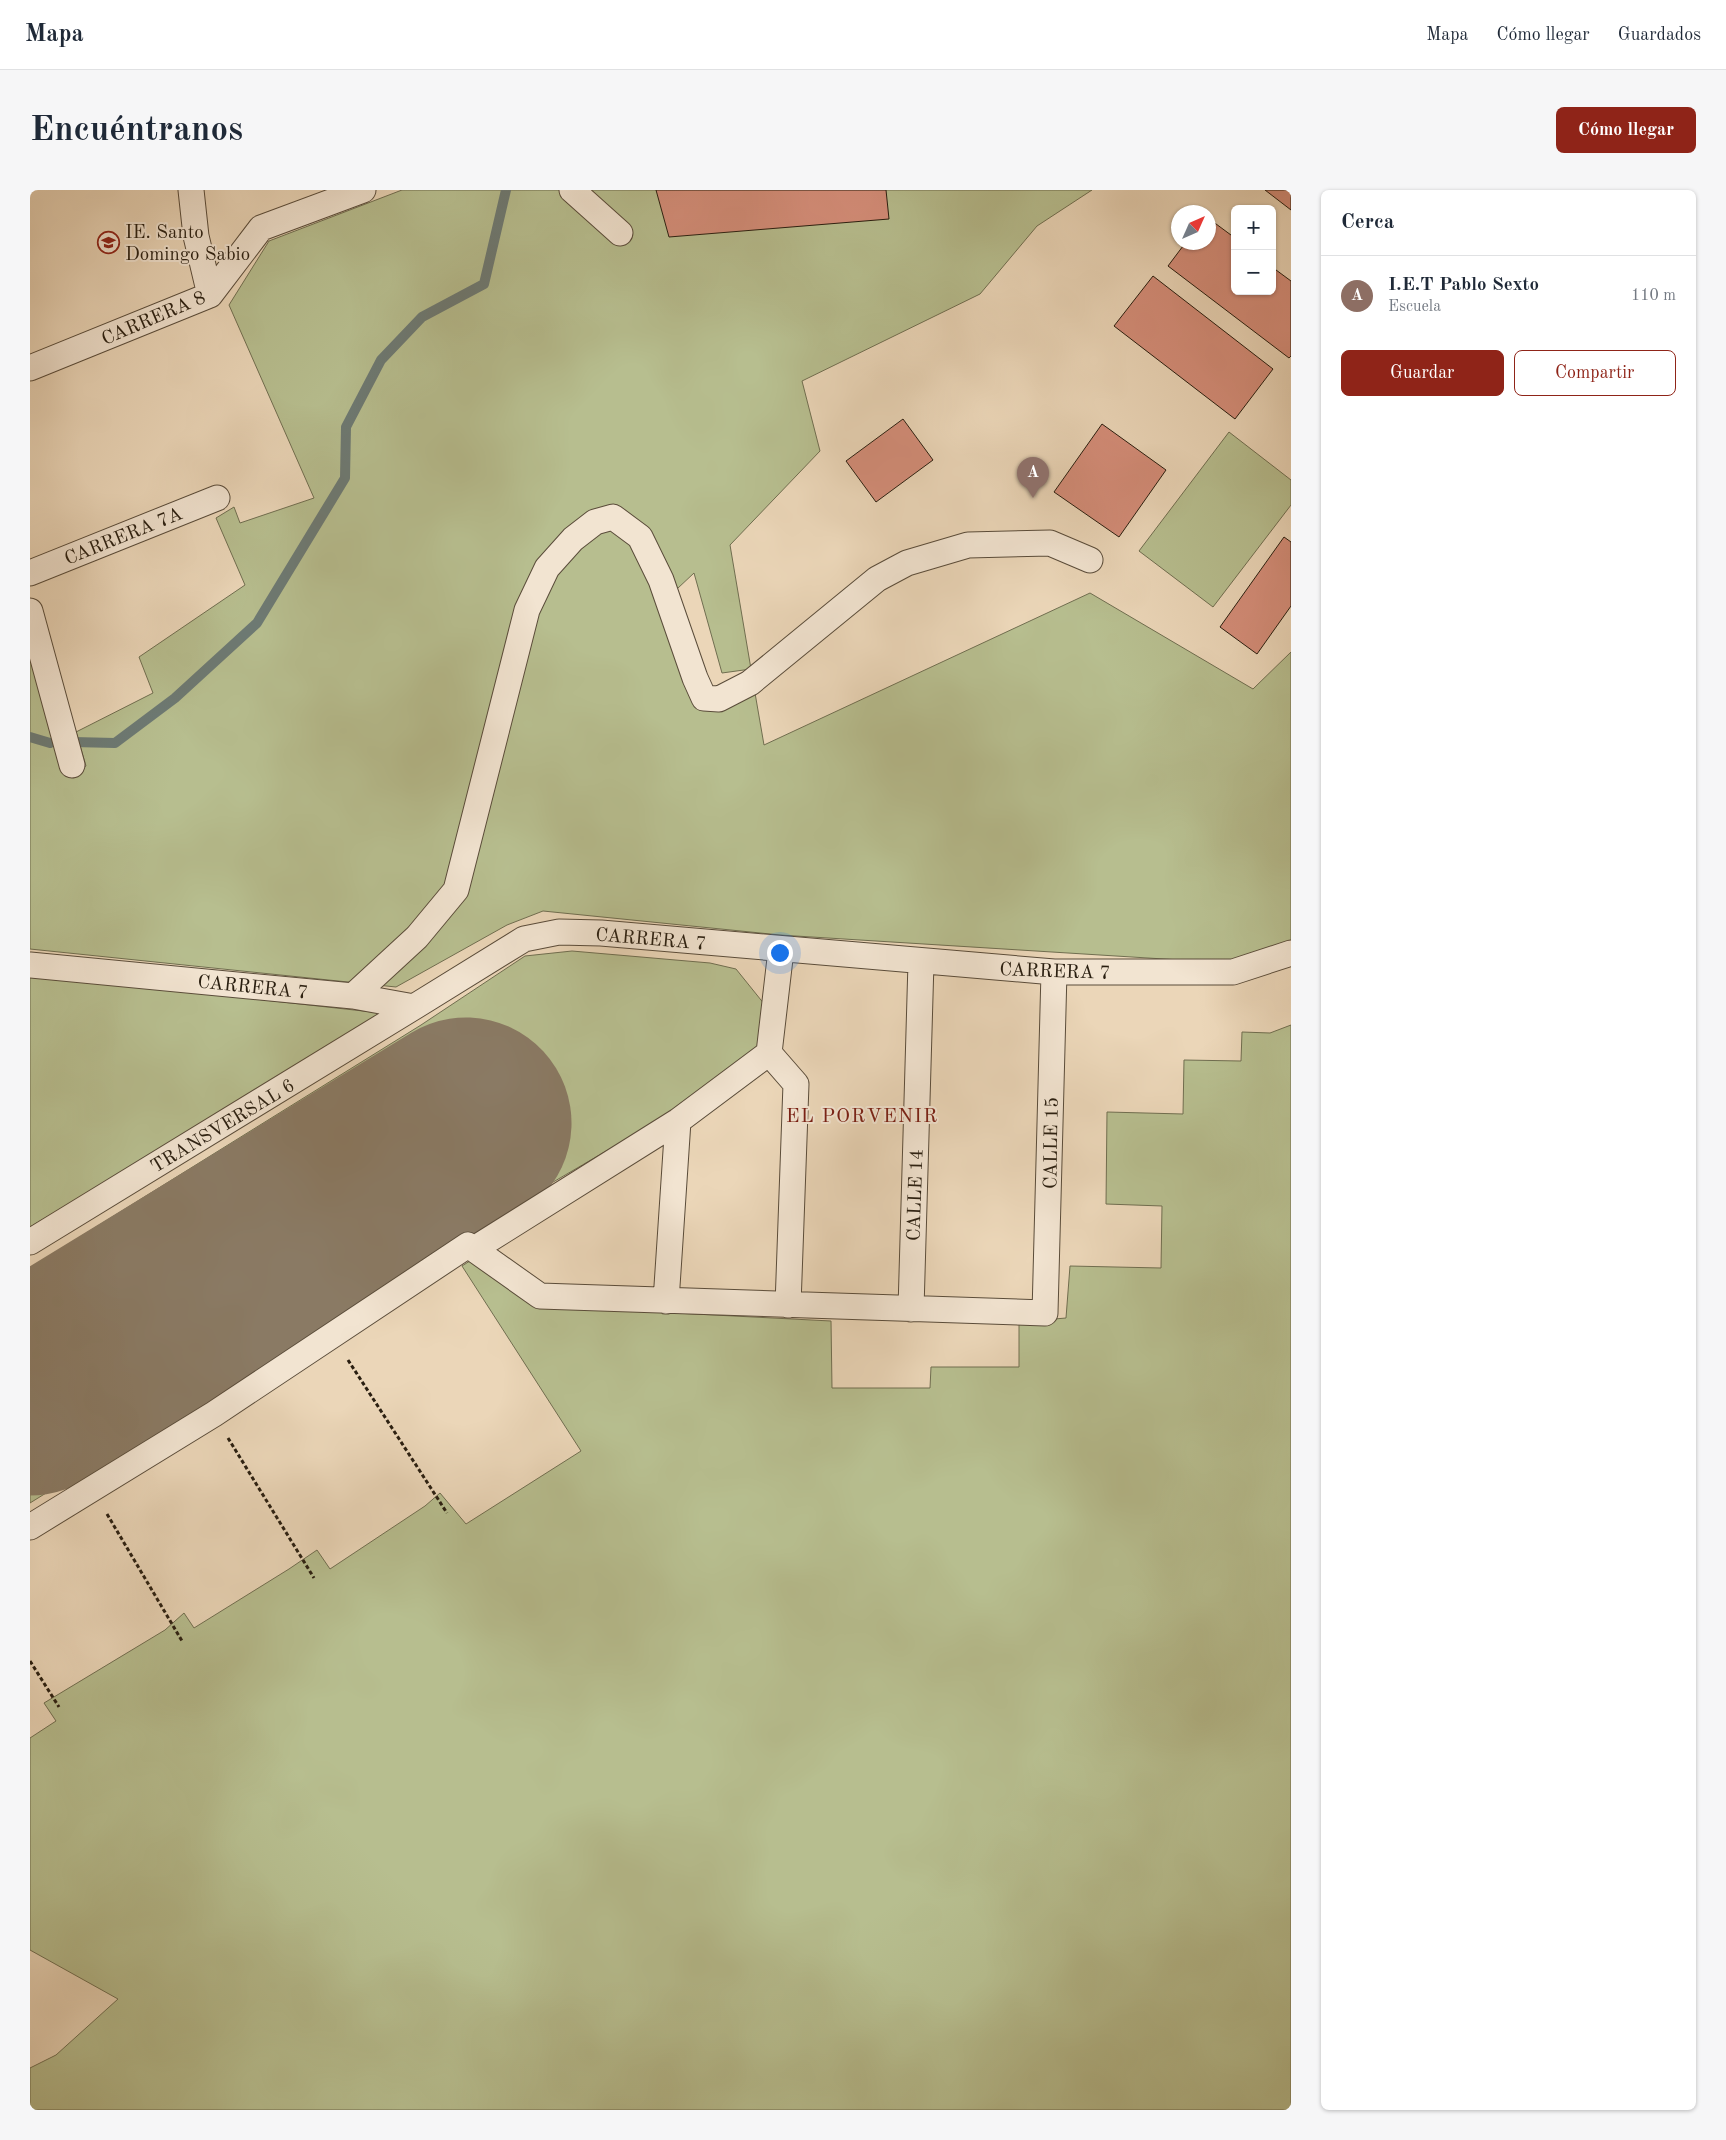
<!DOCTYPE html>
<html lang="es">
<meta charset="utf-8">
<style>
body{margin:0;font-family:"Old Standard TT",serif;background:#f6f6f7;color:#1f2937}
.controls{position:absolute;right:15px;top:15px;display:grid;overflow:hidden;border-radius:8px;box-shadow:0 1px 4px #0004}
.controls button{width:45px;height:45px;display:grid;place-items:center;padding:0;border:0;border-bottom:1px solid #e0e1e3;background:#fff;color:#1f2937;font:25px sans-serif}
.compass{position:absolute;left:1141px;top:15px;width:45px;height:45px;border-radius:50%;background:#fff;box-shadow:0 1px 4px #0004;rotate:45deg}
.you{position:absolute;left:749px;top:762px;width:18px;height:18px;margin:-12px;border:4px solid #fff;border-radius:50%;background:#1a73e8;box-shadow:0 0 0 8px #1a73e833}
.badge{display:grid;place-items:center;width:32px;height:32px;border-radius:50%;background:#8f2418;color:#fff;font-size:16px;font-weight:700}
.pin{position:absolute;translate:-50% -41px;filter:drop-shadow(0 1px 2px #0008)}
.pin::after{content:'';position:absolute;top:26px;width:18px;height:15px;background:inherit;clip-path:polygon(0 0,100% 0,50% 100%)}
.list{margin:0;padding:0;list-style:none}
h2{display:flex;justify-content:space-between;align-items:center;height:65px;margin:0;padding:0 20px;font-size:21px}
h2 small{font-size:16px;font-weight:400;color:#747a83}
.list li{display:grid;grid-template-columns:32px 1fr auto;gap:15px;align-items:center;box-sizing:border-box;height:80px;padding:0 20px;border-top:1px solid #e0e1e3}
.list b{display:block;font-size:19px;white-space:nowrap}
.list p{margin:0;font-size:16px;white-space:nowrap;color:#747a83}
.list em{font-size:16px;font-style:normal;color:#747a83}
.actions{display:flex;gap:10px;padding:15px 20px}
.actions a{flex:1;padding:11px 0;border:1px solid #8f2418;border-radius:8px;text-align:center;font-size:18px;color:#8f2418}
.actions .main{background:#8f2418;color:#fff}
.map{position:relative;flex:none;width:1261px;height:1920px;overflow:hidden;border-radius:8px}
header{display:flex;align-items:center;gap:30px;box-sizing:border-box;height:70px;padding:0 25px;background:#fff;border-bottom:1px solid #e0e1e3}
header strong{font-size:24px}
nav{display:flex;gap:28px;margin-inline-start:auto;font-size:18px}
.intro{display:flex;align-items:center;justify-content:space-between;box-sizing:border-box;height:120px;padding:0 30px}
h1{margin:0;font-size:35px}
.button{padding:12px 22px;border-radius:8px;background:#8f2418;color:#fff;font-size:18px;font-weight:700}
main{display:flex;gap:30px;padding:0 30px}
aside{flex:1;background:#fff;border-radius:8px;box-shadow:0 1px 4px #0004}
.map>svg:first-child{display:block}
.green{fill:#b7be8f;stroke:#706e50}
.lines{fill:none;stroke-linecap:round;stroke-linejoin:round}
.stream{stroke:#6d7a74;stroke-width:10}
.runway{stroke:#8a7a64;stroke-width:211}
.building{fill:#d58e7a;stroke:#291e10}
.street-casing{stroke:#5a4c3a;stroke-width:27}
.path{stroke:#291e10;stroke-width:3;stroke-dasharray:4 2.5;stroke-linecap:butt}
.street{stroke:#f2e4d1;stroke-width:25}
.labels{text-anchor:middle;stroke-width:4;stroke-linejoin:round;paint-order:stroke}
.poi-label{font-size:19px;fill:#291e10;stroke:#f2e4d1;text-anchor:start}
.street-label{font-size:19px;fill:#291e10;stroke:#f2e4d1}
.neighbourhood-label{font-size:20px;letter-spacing:1px;fill:#7a1f14;stroke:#f2e4d1}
</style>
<header>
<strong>Mapa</strong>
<nav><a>Mapa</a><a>Cómo llegar</a><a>Guardados</a></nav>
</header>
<div class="intro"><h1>Encuéntranos</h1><a class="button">Cómo llegar</a></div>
<main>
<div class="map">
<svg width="1261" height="1920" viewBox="0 0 1261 1920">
<rect width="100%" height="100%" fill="#ebd6b8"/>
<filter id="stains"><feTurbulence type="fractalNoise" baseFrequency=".004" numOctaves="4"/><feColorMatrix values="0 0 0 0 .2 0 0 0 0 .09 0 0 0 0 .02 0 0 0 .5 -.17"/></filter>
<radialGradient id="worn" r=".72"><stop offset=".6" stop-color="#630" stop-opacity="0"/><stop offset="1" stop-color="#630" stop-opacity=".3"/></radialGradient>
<!-- green -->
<path class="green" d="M372 0H530L587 52 552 0H1062L1007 36 950 104 772 191 790 261 700 355 721 479 692 483 664 383 631 414 670 515 725 503 734 555 1060 403 1223 499 1261 462V751L1198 773 750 745 513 721 477 735 366 797 0 759V448L40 586 56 576 46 542 123 503 109 467 215 395 186 328 204 317 210 333 284 308 199 115 239 51Z
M1199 242 1261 290V315L1183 417 1109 361Z
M542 761 680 773 706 779 735 815 732 859C641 928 539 981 442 1040 294 1129 147 1222 0 1313V1078L391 835 495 766Z
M0 784 360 824 0 1037Z
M1261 835V1920H0V1878L26 1865 88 1809 0 1760V1548L26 1531 14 1513 135 1440 154 1423 164 1438 259 1379 287 1360 300 1379 395 1316 410 1303 436 1334 551 1261 432 1076 443 1069 508 1116 801 1131 802 1198H900L901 1177H989V1132L1036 1128 1040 1076 1131 1078 1132 1016 1076 1014 1077 922 1153 924 1154 870 1211 871 1212 842 1240 843Z"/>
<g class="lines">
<!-- stream -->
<path class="stream" d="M0 547 20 553
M43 552 85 553 145 508 227 433 315 288 316 237 351 170 392 127 454 94 476 0"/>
<!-- runway -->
<path class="runway" d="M0 1200 436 933"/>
</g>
<!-- building -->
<path class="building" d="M626 0H856L859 29 639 47Z
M1235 0H1261V20Z
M1178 28 1205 48V101H1242V77L1261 91V166L1259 168 1138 76 1156 52H1178Z
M1123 86 1243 179 1205 229 1084 136Z
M873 229 903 270 846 312 816 271Z
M1072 234 1136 280 1089 347 1024 302Z
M1254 347 1261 352V416L1227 464 1190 437Z"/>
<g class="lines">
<defs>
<path id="street" d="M161 0 166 46 180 105
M542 0 590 43
M0 178 180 105 231 38 333 0
M0 383 187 308
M0 421 42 575
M751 760 739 863 766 894 758 1115
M0 775 323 806 384 817 494 749 529 742 571 743 1024 782H1203L1261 763
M323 806 387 747 426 700 497 420 517 378 543 349 565 332 583 327 610 347 631 390 665 488 674 508 689 509 720 493 847 389 877 373 938 355 1020 353 1060 370
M0 1052 384 817
M444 1059 648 931 739 863
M636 1111 648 931
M881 1119 891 772
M0 1337 184 1224 438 1055 510 1106 1015 1123 1024 782"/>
</defs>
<!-- street casing -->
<use href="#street" class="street-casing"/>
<!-- path -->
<path class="path" d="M318 1170 417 1323
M198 1248 284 1388
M77 1324 152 1451
M0 1471 29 1517"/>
<!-- street -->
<use href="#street" class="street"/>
</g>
<!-- icons -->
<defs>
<symbol id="school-ring" viewBox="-11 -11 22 22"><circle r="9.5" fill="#f2e4d1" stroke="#8f2418" stroke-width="1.5"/><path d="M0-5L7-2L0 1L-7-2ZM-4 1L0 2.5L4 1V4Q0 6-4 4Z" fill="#8f2418"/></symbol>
</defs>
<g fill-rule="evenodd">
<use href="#school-ring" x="66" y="40" width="25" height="25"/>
</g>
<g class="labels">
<!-- poi labels -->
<g class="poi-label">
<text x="95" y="48">IE. Santo<tspan x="95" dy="22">Domingo Sabio</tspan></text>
</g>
<!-- street labels -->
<g class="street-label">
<text transform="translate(123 127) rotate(-23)" y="7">CARRERA 8</text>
<text transform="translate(93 345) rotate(-22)" y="7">CARRERA 7A</text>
<text transform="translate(621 748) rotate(5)" y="7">CARRERA 7</text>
<text transform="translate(1025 780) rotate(2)" y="7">CARRERA 7</text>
<text transform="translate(223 796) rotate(6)" y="7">CARRERA 7</text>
<text transform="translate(192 935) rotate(-31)" y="7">TRANSVERSAL 6</text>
<text transform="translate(1020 953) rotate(-89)" y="7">CALLE 15</text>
<text transform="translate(884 1005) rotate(-88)" y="7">CALLE 14</text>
</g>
<!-- neighbourhood labels -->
<g class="neighbourhood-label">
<text x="832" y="932">EL PORVENIR</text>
</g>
</g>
<rect width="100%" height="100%" filter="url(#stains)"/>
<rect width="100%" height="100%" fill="url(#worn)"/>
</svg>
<div class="controls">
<button>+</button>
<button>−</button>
</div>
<svg class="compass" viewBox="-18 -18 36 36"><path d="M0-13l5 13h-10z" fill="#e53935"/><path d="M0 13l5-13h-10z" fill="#747a83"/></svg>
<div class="you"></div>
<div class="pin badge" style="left:1003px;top:308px;background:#8d6e63">A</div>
</div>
<aside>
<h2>Cerca<small></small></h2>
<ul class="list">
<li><span class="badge" style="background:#8d6e63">A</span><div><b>I.E.T Pablo Sexto</b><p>Escuela</p></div><em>110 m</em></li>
</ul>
<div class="actions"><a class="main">Guardar</a><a>Compartir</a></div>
</aside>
</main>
